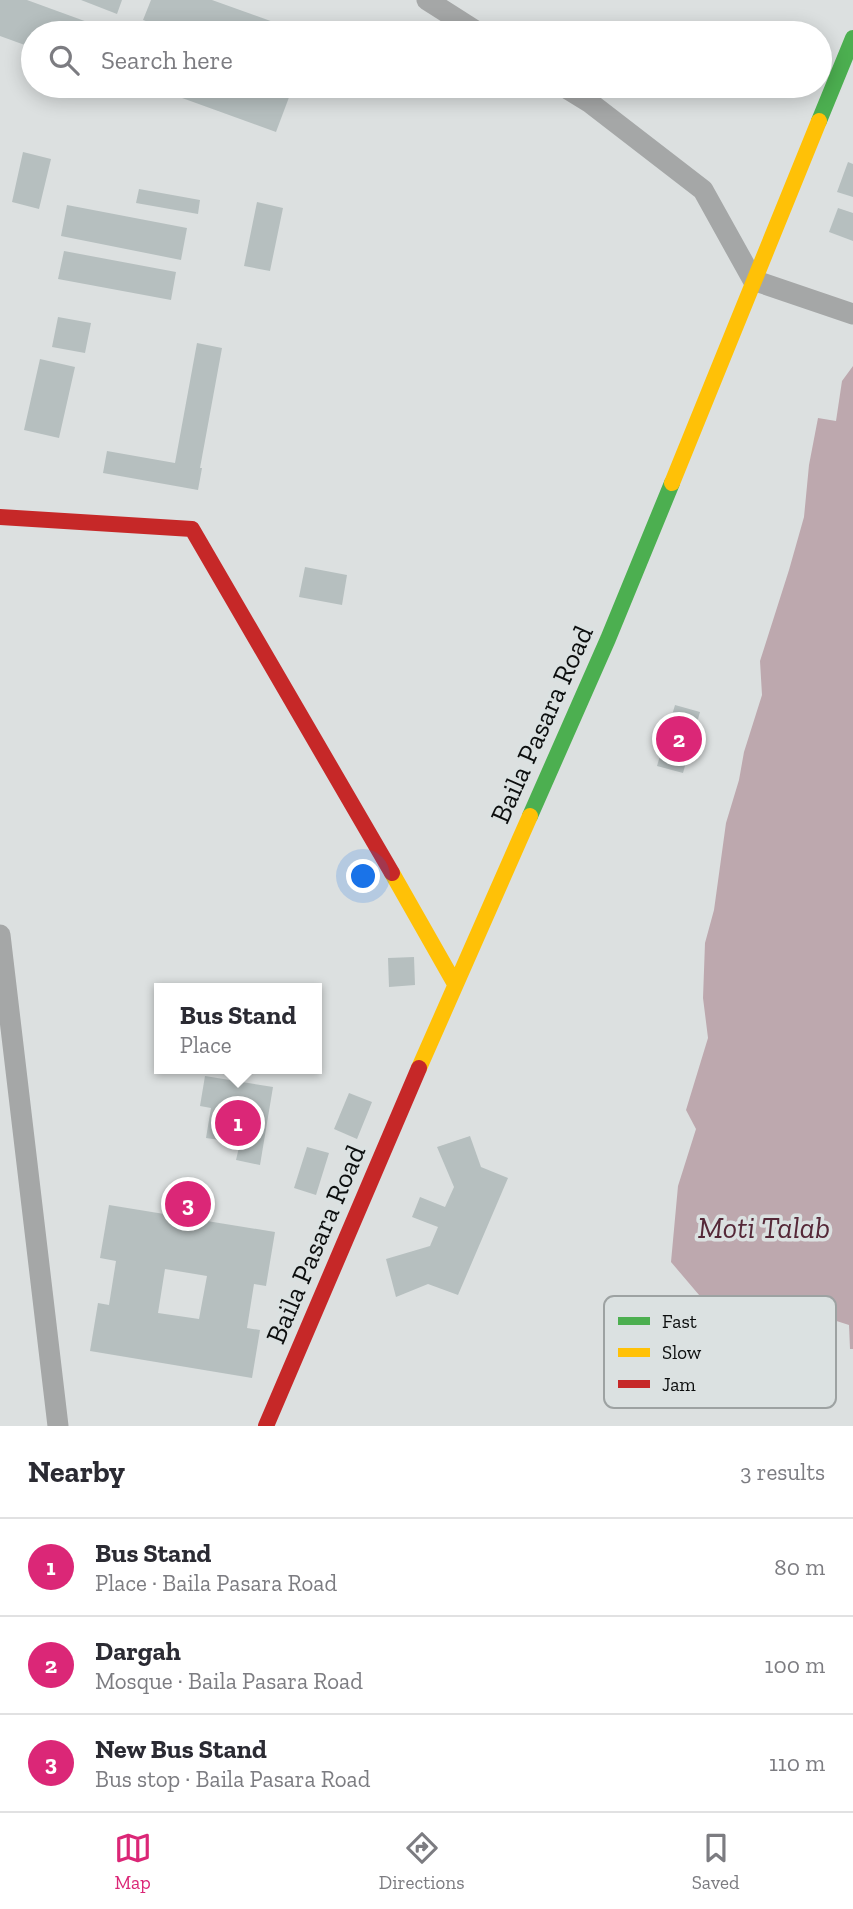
<!DOCTYPE html>
<meta charset="utf-8">
<style>
body{margin:0;font-family:"Zilla Slab",serif;background:#f2f2f3;color:#2b2b33}
.you{position:absolute;left:364px;top:877px;width:24px;height:24px;margin:-18px;border:5px solid #fff;border-radius:50%;background:#1a73e8;box-shadow:0 0 0 10px #1a73e833}
.badge{display:grid;place-items:center;width:46px;height:46px;border-radius:50%;background:#db2777;color:#fff;font-size:23px;font-weight:700}
.pin{position:absolute;translate:-50% -50%;border:4px solid #fff;box-shadow:0 2px 7px #0006}
.popup{position:absolute;left:154px;top:983px;width:168px;height:91px;box-sizing:border-box;display:grid;place-content:center;border-radius:0px;background:#fff;filter:drop-shadow(0 2px 5px #0005);font-size:23px;white-space:nowrap;color:#7c7c81}
.popup b{font-size:26px;color:#2b2b33}
.popup::after{content:'';position:absolute;left:50%;top:100%;margin-left:-14px;border:14px solid transparent;border-top-color:#fff}
.list{margin:0;padding:0;list-style:none}
h2{display:flex;justify-content:space-between;align-items:center;height:91px;margin:0;padding:0 28px;font-size:30px}
h2 small{font-size:23px;font-weight:400;color:#7c7c81}
.list li{display:grid;grid-template-columns:46px 1fr auto;gap:21px;align-items:center;box-sizing:border-box;height:98px;padding:0 28px;border-top:2px solid #e1e1e2}
.list b{display:block;font-size:26px;white-space:nowrap}
.list p{margin:0;font-size:23px;white-space:nowrap;color:#7c7c81}
.list em{font-size:23px;font-style:normal;color:#7c7c81}
.icon{flex:none;width:38px;height:38px;fill:none;stroke:currentColor;stroke-width:2;stroke-linecap:round;stroke-linejoin:round}
.map{position:relative;flex:none;width:853px;height:1426px;overflow:hidden}
.search{position:absolute;background:#fff;box-shadow:0 4px 18px #0003;left:21px;right:21px;top:21px;height:77px;display:flex;align-items:center;gap:18px;box-sizing:border-box;padding:0 24px;border-radius:38px;color:#7c7c81;font-size:26px}
.sheet{height:385px;background:#fff}
nav{display:flex;justify-content:space-around;align-items:center;box-sizing:border-box;height:98px;border-top:2px solid #e1e1e2;background:#fff;font-size:19px;color:#7c7c81}
nav a{display:grid;justify-items:center;gap:4px}
nav .on{color:#db2777}
.map>svg:first-child{display:block}
.water{fill:#bda8ae}
.building{fill:#b6bfbf;fill-rule:evenodd}
.lines{fill:none;stroke-linecap:round;stroke-linejoin:round}
.street{stroke:#a5a7a7;stroke-width:21}
.fast{stroke:#4caf50;stroke-width:16}
.slow{stroke:#ffc107;stroke-width:16}
.jam{stroke:#c62828;stroke-width:16}
.labels{text-anchor:middle;stroke-width:7;stroke-linejoin:round;paint-order:stroke}
.street-label{font-size:28px;fill:#0c0e0e;stroke:#dbe1e1}
.water-label{font-size:30px;font-style:italic;fill:#552838;stroke:#dbe1e1}
.key{fill:#dbe1e1;stroke:#9da2a2;stroke-width:2}
.key-label{font-size:19px;fill:#0c0e0e}
</style>
<div class="map">
<svg width="853" height="1426" viewBox="0 0 853 1426">
<rect width="100%" height="100%" fill="#dce0e0"/>
<!-- water -->
<path class="water" d="M853 366V1349H850L849 1325 821 1316 812 1345H759L722 1322 671 1262 678 1186 696 1129 686 1110 708 1038 703 998 705 943 714 910 726 823 739 780 744 752 762 695 760 661 789 570 804 517 809 465 818 418 836 421 842 381Z"/>
<!-- building -->
<path class="building" d="M0 0H27L112 31 111 33H33V48L0 36Z
M81 0H122L117 14Z
M151 0H212L304 33H179L143 20Z
M149 86H274L291 92 276 132Z
M23 152 51 159 39 209 12 202Z
M848 162 853 164V197L837 192Z
M139 189 200 200 198 214 136 203Z
M257 202 283 208 270 271 244 266Z
M67 205 187 228 181 260 61 236Z
M838 208 853 213V241L829 232Z
M64 251 176 272 171 300 58 279Z
M58 317 91 323 85 353 52 347Z
M197 343 222 348 200 468H202L198 490 103 473 107 451 175 463Z
M40 359 75 367 59 438 24 430Z
M305 567 347 575 342 605 299 597Z
M675 705 700 712 683 773 657 766Z
M414 957 415 985 389 987 388 958Z
M205 1076 273 1087 260 1165 236 1160 240 1143 206 1138 211 1108 200 1106Z
M349 1093 372 1102 357 1139 334 1129Z
M470 1136 481 1167 508 1178 458 1295 428 1284 396 1297 386 1259 430 1246 438 1227 412 1217 420 1197 445 1207 454 1187 437 1147Z
M307 1147 329 1153 316 1195 294 1188Z
M109 1205 275 1232 266 1286 254 1284 247 1328 260 1330 252 1378 90 1351 98 1303 109 1305 116 1261 100 1258ZM165 1269 207 1276 199 1319 158 1313Z"/>
<g class="lines">
<!-- street -->
<path class="street" d="M427 0 479 33
M563 86 589 102 703 190 753 280 853 314
M0 935 58 1426"/>
<!-- fast -->
<path class="fast" d="M819 121 853 38
M530 816 608 639 672 483"/>
<!-- slow -->
<path class="slow" d="M672 483 819 121
M392 873 455 984
M419 1068 530 816"/>
<!-- jam -->
<path class="jam" d="M0 517 192 529 392 873
M266 1426 419 1068"/>
</g>
<g class="labels">
<!-- street labels -->
<g class="street-label">
<text transform="translate(541 724) rotate(-66)" y="10">Baila Pasara Road</text>
<text transform="translate(315 1244) rotate(-67)" y="10">Baila Pasara Road</text>
</g>
<!-- water labels -->
<g class="water-label">
<text x="764" y="1238">Moti Talab</text>
</g>
</g>
<!-- legend -->
<rect x="604" y="1296" width="232" height="112" rx="10" class="key"/>
<rect x="618" y="1317" width="32" height="8" fill="#4caf50"/>
<rect x="618" y="1348" width="32" height="9" fill="#ffc107"/>
<rect x="618" y="1380" width="32" height="8" fill="#c62828"/>
<g class="key-label">
<text x="662" y="1328">Fast</text>
<text x="662" y="1359">Slow</text>
<text x="662" y="1391">Jam</text>
</g>
</svg>
<div class="you"></div>
<div class="pin badge" style="left:238px;top:1123px">1</div>
<div class="popup"><b>Bus Stand</b>Place</div>
<div class="pin badge" style="left:679px;top:739px">2</div>
<div class="pin badge" style="left:188px;top:1204px">3</div>
<div class="search"><svg class="icon" aria-label="search" viewBox="0 0 24 24"><circle cx="10" cy="10" r="6"/><path d="M15 15l6 6"/></svg>Search here</div>
</div>
<section class="sheet">
<h2>Nearby<small>3 results</small></h2>
<ul class="list">
<li><span class="badge">1</span><div><b>Bus Stand</b><p>Place · Baila Pasara Road</p></div><em>80 m</em></li>
<li><span class="badge">2</span><div><b>Dargah</b><p>Mosque · Baila Pasara Road</p></div><em>100 m</em></li>
<li><span class="badge">3</span><div><b>New Bus Stand</b><p>Bus stop · Baila Pasara Road</p></div><em>110 m</em></li>
</ul>
</section>
<nav>
<a class="on"><svg class="icon" aria-label="map" viewBox="0 0 24 24"><path d="M3 6l6-2 6 2 6-2v14l-6 2-6-2-6 2zM9 4v14M15 6v14"/></svg>Map</a>
<a><svg class="icon" aria-label="directions" viewBox="0 0 24 24"><path d="M12 3l9 9-9 9-9-9zM9 14v-3h6M13 9l2 2-2 2"/></svg>Directions</a>
<a><svg class="icon" aria-label="saved" viewBox="0 0 24 24"><path d="M7 4h10v16l-5-4-5 4z"/></svg>Saved</a>
</nav>
